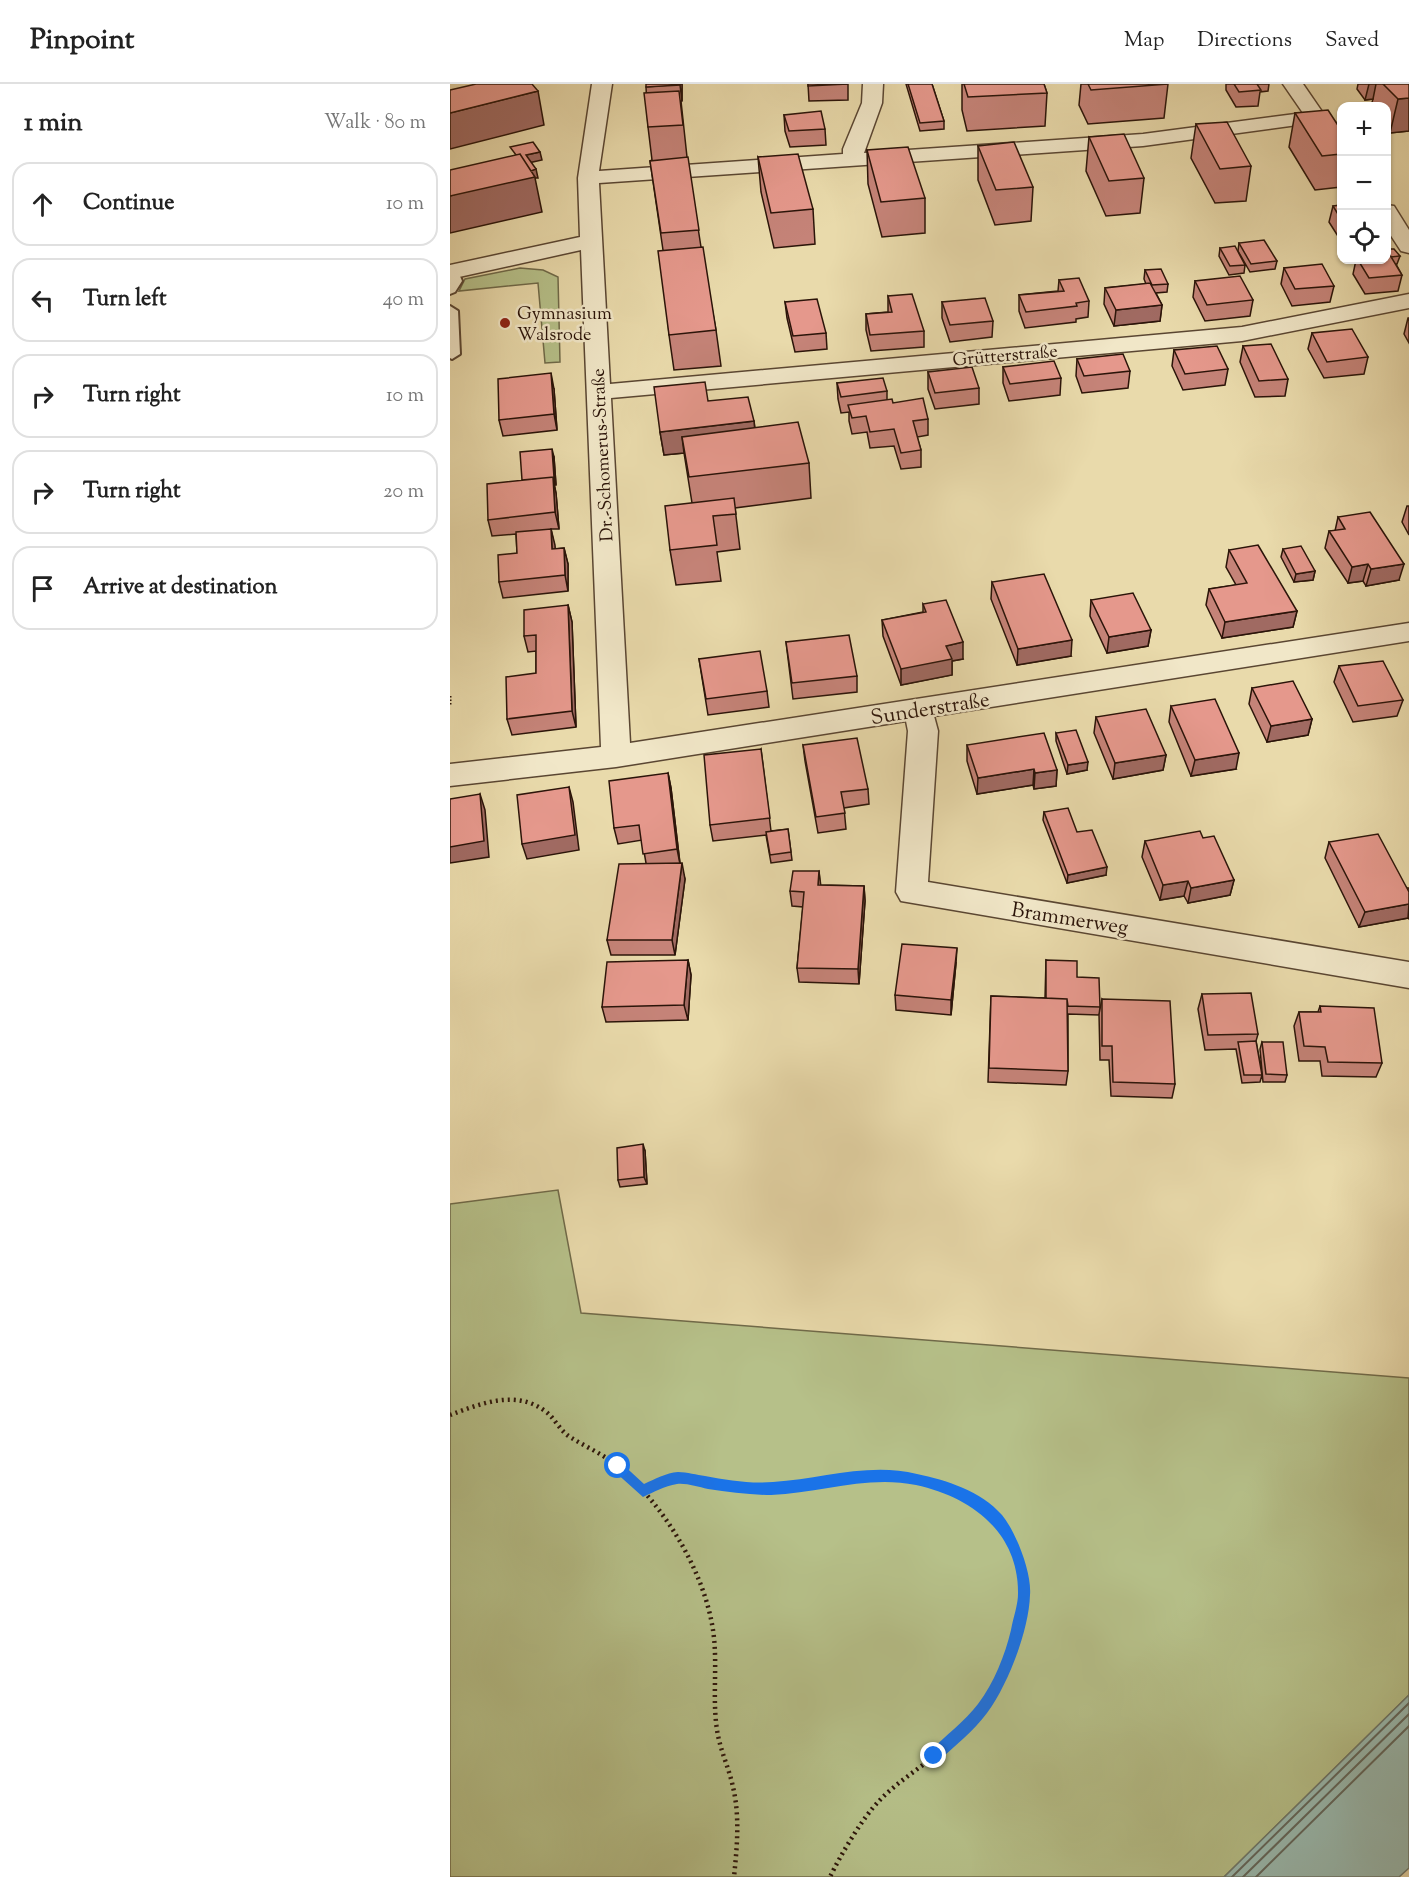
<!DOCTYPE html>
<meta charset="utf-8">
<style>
body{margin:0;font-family:"Sorts Mill Goudy",serif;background:#f6f6f6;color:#222}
.controls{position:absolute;right:18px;top:18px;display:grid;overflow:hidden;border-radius:12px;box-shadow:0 2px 4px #0004}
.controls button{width:54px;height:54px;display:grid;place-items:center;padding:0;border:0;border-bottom:2px solid #e0e0e0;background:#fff;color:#222;font:30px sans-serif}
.stop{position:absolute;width:18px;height:18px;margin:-14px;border:4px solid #1a73e8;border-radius:50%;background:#fff}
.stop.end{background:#1a73e8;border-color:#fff;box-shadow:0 2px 6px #0008}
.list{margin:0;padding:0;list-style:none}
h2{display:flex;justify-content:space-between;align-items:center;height:78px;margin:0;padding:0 24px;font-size:26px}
h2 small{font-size:20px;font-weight:400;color:#767676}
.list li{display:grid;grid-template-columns:39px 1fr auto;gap:18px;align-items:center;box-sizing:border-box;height:84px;margin:0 12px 12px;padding:0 12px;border:2px solid #e0e0e0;border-radius:18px}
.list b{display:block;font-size:22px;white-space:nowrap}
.list em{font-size:20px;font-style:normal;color:#767676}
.icon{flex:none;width:33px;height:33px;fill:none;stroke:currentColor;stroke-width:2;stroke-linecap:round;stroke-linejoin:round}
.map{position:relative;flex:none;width:959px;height:1793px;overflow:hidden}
header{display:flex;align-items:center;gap:36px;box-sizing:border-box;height:84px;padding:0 30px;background:#fff;border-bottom:2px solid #e0e0e0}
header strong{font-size:28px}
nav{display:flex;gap:33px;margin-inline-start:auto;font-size:21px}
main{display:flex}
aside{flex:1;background:#fff}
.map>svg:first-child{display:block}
.green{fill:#b6c089;stroke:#706a49;stroke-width:1.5}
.water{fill:#99bab0;stroke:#6d786d;stroke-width:1.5}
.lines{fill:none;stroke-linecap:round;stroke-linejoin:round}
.shore{stroke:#62675c;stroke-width:2}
.service-casing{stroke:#5a4632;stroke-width:4}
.minor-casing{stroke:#5a4632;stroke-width:3}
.path-far1{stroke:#2b1409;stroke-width:3;stroke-dasharray:1.5 2;stroke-linecap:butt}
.path{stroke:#2b1409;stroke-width:4.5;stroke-dasharray:2 4;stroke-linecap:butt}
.service{fill:#f1e7c8;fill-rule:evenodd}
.minor{fill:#f1e7c8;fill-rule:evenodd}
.wall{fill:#c58378;stroke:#2b1409;stroke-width:1.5}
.shaded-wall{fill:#a06a62;stroke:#2b1409;stroke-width:1.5}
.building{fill:#e5988c;stroke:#2b1409;stroke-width:1.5}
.route{fill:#1a73e8}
.poi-dot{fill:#8f2418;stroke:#f1e7c8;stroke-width:2}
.labels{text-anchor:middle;stroke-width:5;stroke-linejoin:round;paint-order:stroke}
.far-poi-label{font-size:18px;fill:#2b1409;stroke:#f1e7c8;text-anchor:start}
.far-street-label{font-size:18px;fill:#2b1409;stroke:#f1e7c8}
.street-label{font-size:21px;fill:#2b1409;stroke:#f1e7c8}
</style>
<header>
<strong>Pinpoint</strong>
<nav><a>Map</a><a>Directions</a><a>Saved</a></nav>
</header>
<main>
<aside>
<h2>1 min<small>Walk · 80 m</small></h2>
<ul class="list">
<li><svg class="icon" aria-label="ahead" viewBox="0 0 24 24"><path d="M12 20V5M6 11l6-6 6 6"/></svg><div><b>Continue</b></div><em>10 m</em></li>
<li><svg class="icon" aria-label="left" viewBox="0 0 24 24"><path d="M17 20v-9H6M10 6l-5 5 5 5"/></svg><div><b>Turn left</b></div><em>40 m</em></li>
<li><svg class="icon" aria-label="right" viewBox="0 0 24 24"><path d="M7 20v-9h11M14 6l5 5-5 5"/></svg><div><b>Turn right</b></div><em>10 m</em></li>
<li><svg class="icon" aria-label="right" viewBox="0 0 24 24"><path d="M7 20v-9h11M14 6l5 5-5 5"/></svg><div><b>Turn right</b></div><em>20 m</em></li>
<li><svg class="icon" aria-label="arrive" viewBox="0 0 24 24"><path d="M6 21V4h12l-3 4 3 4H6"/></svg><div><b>Arrive at destination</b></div></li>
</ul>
</aside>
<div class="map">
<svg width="959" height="1793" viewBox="0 0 959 1793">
<rect width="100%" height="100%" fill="#e9daab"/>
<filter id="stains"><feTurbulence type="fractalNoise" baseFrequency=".00333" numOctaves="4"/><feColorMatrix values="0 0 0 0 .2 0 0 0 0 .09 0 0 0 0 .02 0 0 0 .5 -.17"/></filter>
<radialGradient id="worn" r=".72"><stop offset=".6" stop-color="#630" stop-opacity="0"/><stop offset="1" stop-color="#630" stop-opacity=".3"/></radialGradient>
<!-- green -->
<path class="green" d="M70 184 93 186 108 193 110 278 95 279 88 199 9 207 15 195Z
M108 1106 131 1229 959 1294V1611L774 1793H0V1120Z"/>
<!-- water -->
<path class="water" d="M959 1611V1784L949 1793H774Z"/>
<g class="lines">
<!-- shore -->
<path class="shore" d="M782 1793 959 1619
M793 1793 959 1630
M806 1793 959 1642"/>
<defs>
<path id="service" d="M2 183 7 185 12 197 5 208 0 210V184Z
M0 222 8 227 10 270 2 275 0 274Z"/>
<path id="minor" d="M142 0H162L149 87 393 70V65L412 19 413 0H433L432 19 414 69 693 50 853 29 833 0H853L873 29 892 44V65L885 63 876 50 862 39 693 62 149 99 160 300 792 243 959 210V224L792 257 161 314 180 659 959 539V557L484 632 488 647 478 798 959 878V904L451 817 446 808 458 647 456 637 166 683 0 702V680L151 663 131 166 0 195V181L130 153 128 94Z
M936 121 944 122 959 146V169L951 167 936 144Z"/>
</defs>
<!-- service casing -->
<use href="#service" class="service-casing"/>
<!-- minor casing -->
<use href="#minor" class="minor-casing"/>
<!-- path-far1 -->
<path class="path-far1" d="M0 612V622"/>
<!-- path -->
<path class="path" d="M0 1331C30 1320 65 1305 95 1327 105 1334 109 1346 120 1353 136 1363 155 1371 170 1384 215 1423 254 1487 263 1546 268 1579 262 1613 267 1646 270 1666 279 1684 283 1703 290 1733 287 1763 284 1793
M193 1407C205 1401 218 1394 231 1394 261 1395 291 1406 321 1405 363 1404 405 1387 447 1393 495 1399 545 1417 564 1465 575 1494 574 1511 568 1540 566 1550 565 1562 562 1571 546 1612 515 1646 482 1674 464 1688 444 1701 429 1717 413 1733 390 1772 380 1793"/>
<!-- service -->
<use href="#service" class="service"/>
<!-- minor -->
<use href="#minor" class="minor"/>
</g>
<!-- wall -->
<path class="wall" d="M232 0V17H231L237 73 251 163 266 246 271 282 224 286 219 251 213 166 200 77 202 76 198 43 196 3Z
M358 0H398V16L359 17Z
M456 0H482L494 37V45L470 47Z
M512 0H594L597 9 595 42 517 47 512 26Z
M631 0H718L714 34 638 40 629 21Z
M776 0H819L818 7 810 8 808 22 786 23 776 6Z
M908 0H959V47L940 49 936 45V22H921L923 15 915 16 907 5Z
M845 29 891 46V103L865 106 839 63Z
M334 31 375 45 376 61 340 63 335 47Z
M746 40 801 82 796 117 765 119 741 74Z
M639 53 694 94 690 129 656 132 636 87Z
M528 62 583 103 581 137 545 141 528 96Z
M417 66 475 114V149L432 153 418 100Z
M308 73 363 125 365 160 324 164 311 108Z
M891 121V157L879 138 883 122Z
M789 159 827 177 825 185 800 188 788 167Z
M770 164 795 181 794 189 779 191 769 172Z
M936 165 950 172 947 180H946L952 191 948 207 915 210 903 190 906 176H936Z
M834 184 884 202 880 218 842 222 831 200Z
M695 186 718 200 717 208 706 209 712 221 710 237 664 242 654 220 655 204 696 200 694 195Z
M609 196 639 217 638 233 626 235V238L575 244 569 227V211L608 207Z
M745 197 803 216 800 232 755 237 743 213Z
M438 212 474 247V263L421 267 416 246V230L438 228Z
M335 218 376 249 377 265 345 268 337 234Z
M492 218 543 237 542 253 500 258 492 234Z
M958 234H959V259L954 250Z
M862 249 918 273 914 290 874 294 858 265Z
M793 262 838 295 835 312 805 313 790 278Z
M724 266 778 285 775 301 733 306 722 282Z
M627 275 680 287 678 304 632 309 626 292Z
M553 283 611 294 610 311 559 317 553 299Z
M478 288 529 304V320L485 325 478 305Z
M387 299 437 307V316L478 335V351L467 353 471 366V383L451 385 444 362 420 364 417 348 402 350 399 337V328L391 329 388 315Z
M104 305 107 346 53 352 49 336Z
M258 317 304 337 305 344 359 379 361 414 285 424 290 465 267 468 271 497 226 501 220 466 242 419 234 369 214 371 210 348Z
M104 373 106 401H104L106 409 109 445H101L105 465 114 464 118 480V507L53 514 49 498 67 469 66 450 42 452 38 436 72 396Z
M957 422H959V451L952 438Z
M888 433 949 496 916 502 913 497 898 499 875 464 879 447H885Z
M833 465 865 487 863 496 844 498 831 473Z
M779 466 847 527 843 543 772 554 756 521 759 505 786 501 776 483Z
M542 498 621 572 567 581 541 515Z
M641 516 701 546 698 562 657 569 640 532Z
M473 520 513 575 502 577V591L451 601 433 552 432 536 473 528Z
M118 521 122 538 126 643 62 651 57 635 86 589V567L78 568 74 552Z
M336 558 407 592V608L343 615Z
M249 575 317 607 319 623 258 631Z
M889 582 953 616 947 632 903 638 884 598Z
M802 604 862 635 858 651 817 658 799 620Z
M721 622 786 685 741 692 719 638Z
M646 633 716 671 713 686 663 695 644 649Z
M606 649 637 686 617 690 606 657Z
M353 661 418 705 419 720 394 724 396 745 368 749 355 677Z
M517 661 607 686 606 702 584 705 583 701 527 710 517 677Z
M311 665 321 747 338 745 342 776 321 779 316 751 263 757 260 741Z
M218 689 221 704 230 779 235 795 225 871H161L157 856 196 779 192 756 168 760 164 744Z
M594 728 627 748 656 791 617 799 593 736Z
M753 754 784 796 780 811 738 819 734 812 710 816 692 773 695 757Z
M879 758 957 804H959V835L958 834 909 843 875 774Z
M369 787 370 801 414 802 415 817 409 900 349 898 347 884 353 823 342 822 340 807Z
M238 876 241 891 238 936 156 938 152 923Z
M596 876 627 893 650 923 649 931 618 930V987L616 1001 538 998 541 912 595 914Z
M506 879 501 931 446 926 445 911Z
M752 910 808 950 806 957 812 991 810 998 792 999 786 965 755 966 748 925Z
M652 915 725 1000 722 1014 661 1012 659 976H650L649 930Z
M870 922 932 979 926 993 872 992 870 977H849L844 942 849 928H868Z
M812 958 837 991 835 998H813L810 965Z
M195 1067 197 1100 170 1103 168 1096Z"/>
<!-- shaded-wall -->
<path class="shaded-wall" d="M230 0H232V17L230 1Z
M919 0H926L923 15 915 16Z
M88 7 94 41 0 65V29Z
M959 14V47L940 49 948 15Z
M90 68 92 76 78 79 76 71Z
M86 85 88 94H85L92 128 0 149V112L63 91Z
M712 221 710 237 664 242 666 226Z
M101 289 104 305 107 346 104 330Z
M304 337 306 360 232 353 234 369 214 371 210 348Z
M102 365 104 373 106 401 104 393Z
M103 393 106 409 109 445 105 428Z
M101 445 105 461 106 482 102 465Z
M114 464 118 480V507L115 491Z
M918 480 913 497 898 499 902 483Z
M954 480 949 496 916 502 921 485Z
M865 487 863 496 844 498 846 490Z
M118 521 122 538 126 643 122 627Z
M847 527 843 543 772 554 775 538Z
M701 546 698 562 657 569 659 553Z
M622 556 621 572 567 581 568 565Z
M513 558V575L502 577V591L451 601V585L496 562Z
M862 635 858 651 817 658 821 642Z
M789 669 786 685 741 692 745 676Z
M716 671 713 686 663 695 665 679Z
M638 678 637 686 617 690 618 681Z
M584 685 583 701 527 710 528 694Z
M607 686 606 702 584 705 585 689Z
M218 689 221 704 230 780 227 765Z
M119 703 123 718 129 766 77 775 72 760Z
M30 710 35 726 39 773 0 779V763Z
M232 779 235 795 225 871 222 856Z
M657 783 656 791 617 799 618 791Z
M369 787 371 803 368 801Z
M784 796 780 811 738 819 741 804Z
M738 797 734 812 710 816 713 801Z
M414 802 415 817 409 900 408 885Z
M959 820 958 834 909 843 915 828Z
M507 864 506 879 501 931V916Z
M238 876 241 891 238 936 234 921Z
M193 1060 195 1067 197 1100 194 1093Z"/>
<!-- building -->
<path class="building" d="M26 0H82L88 7 0 29V6Z
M196 0H230V1L196 3Z
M358 0H398L358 2Z
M458 0H482L494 37 470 39Z
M514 0H594L597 9 518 13Z
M638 0H718L641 6Z
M784 0H807L811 6 789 8Z
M933 0H959V14L948 15Z
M229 7 233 41 198 43 194 9Z
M878 26 891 46V70L872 72 845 29Z
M371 27 375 45 339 47 334 31Z
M777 38 801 82 770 85 746 40Z
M674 50 694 94 659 97 639 53Z
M83 58 90 68 76 71 86 85 81 87 70 70 66 71 60 63Z
M564 58 583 103 546 106 528 62Z
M458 63 475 114 431 118 417 66Z
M70 70 85 93 0 112V86Z
M348 70 363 125 321 129 308 73Z
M238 73 249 146 211 149 200 77Z
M891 121V135L883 122Z
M814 156 827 177 801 180 789 159Z
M785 162 795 181 780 182 770 164Z
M253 163 266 246 219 251 208 167Z
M936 165H944L950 172 941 173 940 171H936Z
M936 171H940L952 191 919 194 908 176H936Z
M872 180 884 202 845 205 834 184Z
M711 185 718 200 702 201 695 186Z
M790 192 803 216 757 221 745 197Z
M629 194 639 217 626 219 627 222 576 228 569 211 614 207 609 196Z
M700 199 712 221 666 226 655 204Z
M462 210 474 247 420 251 416 230 442 228 438 212Z
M535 214 543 237 500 241 492 218Z
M367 215 376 249 343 252 335 218Z
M902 245 918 273 877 278 862 249Z
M821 260 838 295 809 297 793 262Z
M767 262 778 285 735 290 724 266Z
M673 270 680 287 634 292 627 275Z
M604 277 611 294 560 300 553 283Z
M522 283 529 304 485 309 478 288Z
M101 289 104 330 49 336 48 295Z
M433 294 437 307 391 313 387 299Z
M255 298 258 317 298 313 304 337 210 348 204 303Z
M473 314 478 335 463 337 471 366 451 369 444 345 420 348 416 332 402 334 398 321 442 315 443 319Z
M348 338 359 379 239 393 232 353Z
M102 365 104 393 72 396 70 368Z
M103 393 105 428 38 436 37 400Z
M284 414 286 430 263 432 267 461 220 466 215 422Z
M920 428 954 480 921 485 918 480 902 483 879 447 895 445 888 433Z
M101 445 102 465 114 464 115 491 49 498 48 471 67 469 66 448Z
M808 461 847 527 775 538 759 505 797 499 779 466Z
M851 462 865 487 846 490 833 465Z
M594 490 622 556 568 565 542 498Z
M683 509 701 546 659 553 641 516Z
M496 516 513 558 496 562 502 575 451 585 432 536 476 528 473 520Z
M118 521 122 627 57 635 56 593 86 589V551L74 552V526Z
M399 551 407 592 342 599 336 558Z
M310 567 317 607 256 615 249 575Z
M933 577 953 616 908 622 889 582Z
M843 597 862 635 821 642 802 604Z
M765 615 789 669 745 676 721 622Z
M696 625 716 671 665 679 646 633Z
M626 646 638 678 618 681 606 649Z
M594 649 607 686 585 689 584 685 528 694 517 661Z
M407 654 418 705 391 708 395 729 366 733 353 661Z
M311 665 320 734 260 741 254 671Z
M218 689 227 765 193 770 189 741 164 744 159 697Z
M119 703 125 751 72 760 67 711Z
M30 710 34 757 0 763V715Z
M618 724 627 748 642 746 657 783 618 791 594 728Z
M338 745 341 768 320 771 316 748Z
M750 747 753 754 764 752 784 796 741 804 738 797 713 801 695 757Z
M928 750 959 808V820L915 828 879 758Z
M232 779 222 856H157L169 780Z
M343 787H369L368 801 414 802 408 885 347 884 354 808 340 807Z
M452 860 507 864 501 916 445 911Z
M238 876 234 921 152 923 157 878Z
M596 876 627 877V893L649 894 650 923 618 922 617 915 596 914Z
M801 909 808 950 758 951 752 910Z
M541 912 617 915 618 987 539 984Z
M652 915 720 917 725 1000 663 998 662 962H652Z
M870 922 924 924 932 979 878 978 875 963 854 962 849 928H871Z
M806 957 812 991H794L788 958Z
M812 958H833L837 991 816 990Z
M193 1060 194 1093 168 1096 167 1064Z"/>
<!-- route -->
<path class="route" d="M168 1376 194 1400C205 1395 216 1389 228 1388 237 1388 247 1391 255 1392 277 1396 300 1400 323 1398 371 1395 419 1378 467 1390 496 1396 531 1407 552 1431 566 1448 582 1489 580 1511 579 1546 558 1601 537 1629 524 1647 504 1662 489 1677L484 1679 479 1677 477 1672 479 1668C495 1652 515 1637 528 1620 544 1599 555 1571 561 1546 563 1534 568 1521 568 1510 569 1448 521 1413 466 1401 417 1391 370 1409 321 1411 300 1411 279 1408 258 1405 248 1403 237 1399 227 1400 214 1402 204 1408 193 1413L164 1387 162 1382Z"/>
<!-- markers -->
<circle class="poi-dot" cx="55" cy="239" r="6"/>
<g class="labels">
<!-- far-poi labels -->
<g class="far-poi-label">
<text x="67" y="235">Gymnasium<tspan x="67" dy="21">Walsrode</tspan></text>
</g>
<!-- far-street labels -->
<g class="far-street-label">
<text transform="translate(555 271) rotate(-5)" y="6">Grütterstraße</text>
<text transform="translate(152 371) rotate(-93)" y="6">Dr.-Schomerus-Straße</text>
</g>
<!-- street labels -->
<g class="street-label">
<text transform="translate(480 624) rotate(-9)" y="7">Sunderstraße</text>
<text transform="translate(620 834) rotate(9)" y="7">Brammerweg</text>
</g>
</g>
<rect width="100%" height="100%" filter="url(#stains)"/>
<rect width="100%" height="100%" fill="url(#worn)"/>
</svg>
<div class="controls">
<button>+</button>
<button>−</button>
<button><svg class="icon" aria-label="locate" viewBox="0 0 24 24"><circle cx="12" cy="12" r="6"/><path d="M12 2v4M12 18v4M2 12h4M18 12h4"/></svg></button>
</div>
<div class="stop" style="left:168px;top:1382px"></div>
<div class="stop end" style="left:484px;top:1672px"></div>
</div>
</main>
